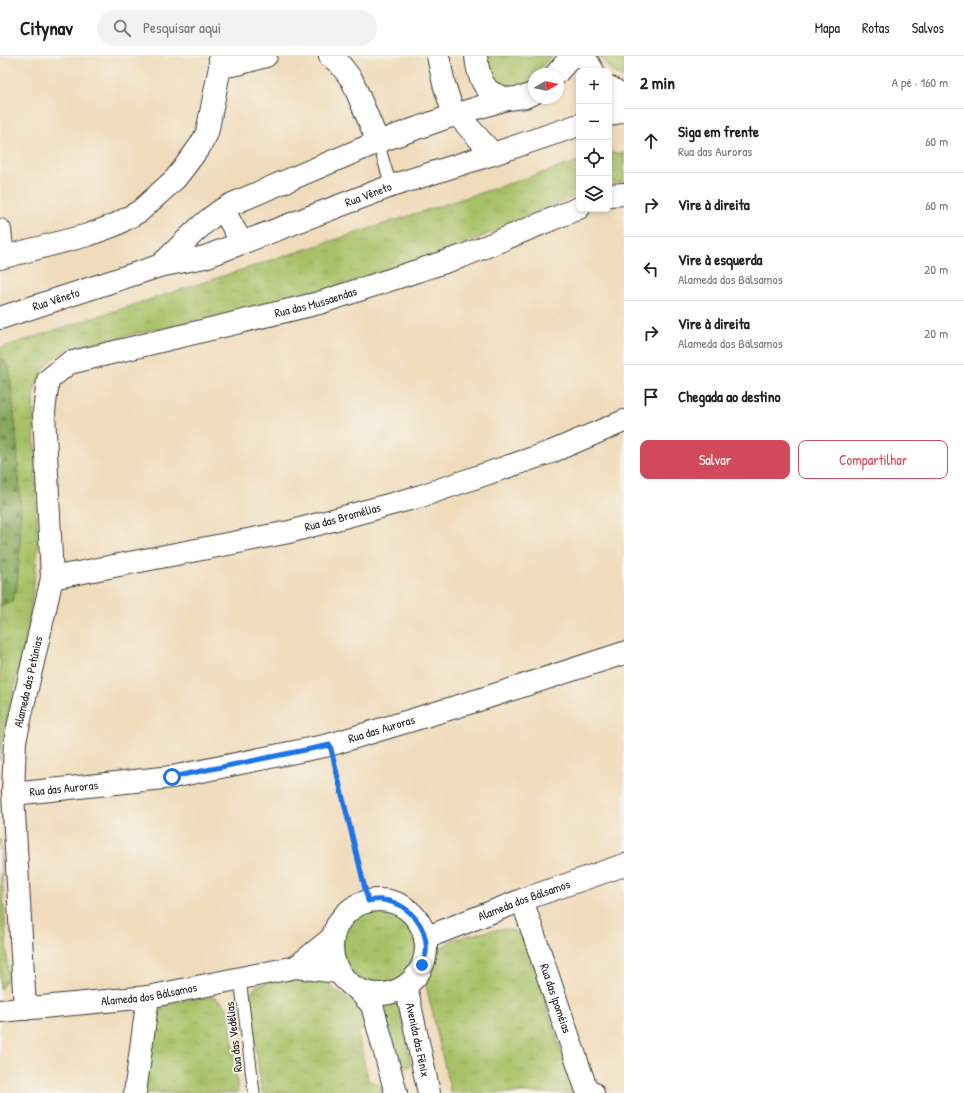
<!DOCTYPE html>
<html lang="pt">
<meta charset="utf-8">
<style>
body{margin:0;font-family:"Patrick Hand",sans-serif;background:#f2f2f2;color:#222}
.controls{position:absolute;right:12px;top:12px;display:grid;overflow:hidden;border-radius:8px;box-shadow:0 2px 6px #0003}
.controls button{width:36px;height:36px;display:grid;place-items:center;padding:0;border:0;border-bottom:1px solid #e0e0e0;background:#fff;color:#222;font:20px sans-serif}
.compass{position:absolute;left:528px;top:12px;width:36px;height:36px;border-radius:50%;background:#fff;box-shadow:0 2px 6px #0003;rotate:81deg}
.stop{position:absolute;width:12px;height:12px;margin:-9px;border:3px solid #1a73e8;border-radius:50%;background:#fff}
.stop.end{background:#1a73e8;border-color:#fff;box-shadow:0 1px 4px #0008}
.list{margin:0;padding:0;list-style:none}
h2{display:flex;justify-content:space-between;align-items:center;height:52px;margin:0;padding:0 16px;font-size:17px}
h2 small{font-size:13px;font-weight:400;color:#767676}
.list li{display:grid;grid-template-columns:26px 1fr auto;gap:12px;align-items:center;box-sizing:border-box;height:64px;padding:0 16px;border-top:1px solid #e0e0e0}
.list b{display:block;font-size:15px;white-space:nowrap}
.list p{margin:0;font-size:13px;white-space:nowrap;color:#767676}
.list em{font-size:13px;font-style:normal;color:#767676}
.actions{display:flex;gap:8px;padding:12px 16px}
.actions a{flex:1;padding:9px 0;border:1px solid #d1495b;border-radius:8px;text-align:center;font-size:14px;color:#d1495b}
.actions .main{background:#d1495b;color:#fff}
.icon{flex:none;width:22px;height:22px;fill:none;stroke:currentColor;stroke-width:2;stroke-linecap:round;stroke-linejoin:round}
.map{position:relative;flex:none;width:624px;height:1037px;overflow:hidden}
header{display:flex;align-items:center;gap:24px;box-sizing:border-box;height:56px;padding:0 20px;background:#fff;border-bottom:1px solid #e0e0e0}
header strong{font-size:19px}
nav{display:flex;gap:22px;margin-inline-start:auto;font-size:14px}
.search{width:280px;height:36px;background:#f2f2f2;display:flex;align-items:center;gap:10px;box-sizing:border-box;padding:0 14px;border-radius:22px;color:#767676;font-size:15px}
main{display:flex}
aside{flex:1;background:#fff}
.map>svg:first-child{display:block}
.green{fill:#a8c167;stroke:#626e42}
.forest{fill:url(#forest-firs);stroke:#51623c}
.park{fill:url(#park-tufts);stroke:#626e42}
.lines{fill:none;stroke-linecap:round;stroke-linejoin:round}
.service-casing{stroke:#3c3934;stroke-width:13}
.minor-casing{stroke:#3c3934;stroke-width:24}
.tertiary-casing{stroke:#3c3934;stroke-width:24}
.path{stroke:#3c3934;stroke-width:2.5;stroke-dasharray:1 3;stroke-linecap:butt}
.service{stroke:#fff;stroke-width:11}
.minor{stroke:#fff;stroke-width:22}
.tertiary{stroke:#fff;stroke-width:22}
.route{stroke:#1a73e8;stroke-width:5}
.labels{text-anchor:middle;stroke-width:4;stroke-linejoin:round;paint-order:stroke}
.street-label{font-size:12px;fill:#1c1c1c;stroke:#f7f3e8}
</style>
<header>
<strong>Citynav</strong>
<div class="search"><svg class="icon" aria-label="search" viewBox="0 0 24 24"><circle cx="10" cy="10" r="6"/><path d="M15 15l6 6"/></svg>Pesquisar aqui</div>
<nav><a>Mapa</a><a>Rotas</a><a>Salvos</a></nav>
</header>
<main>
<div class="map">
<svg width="624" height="1037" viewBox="0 0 624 1037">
<defs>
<pattern id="forest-firs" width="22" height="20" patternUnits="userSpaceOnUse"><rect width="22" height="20" fill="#86a75c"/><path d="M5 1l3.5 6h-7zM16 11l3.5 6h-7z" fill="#6d874b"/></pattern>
<pattern id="park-tufts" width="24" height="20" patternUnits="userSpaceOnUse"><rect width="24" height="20" fill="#a8c167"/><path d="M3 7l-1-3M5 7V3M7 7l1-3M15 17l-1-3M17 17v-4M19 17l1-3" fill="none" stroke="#90a559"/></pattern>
</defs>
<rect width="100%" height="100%" fill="#f7f3e8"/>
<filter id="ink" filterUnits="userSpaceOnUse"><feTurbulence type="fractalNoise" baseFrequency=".025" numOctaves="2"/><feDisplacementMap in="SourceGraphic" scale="8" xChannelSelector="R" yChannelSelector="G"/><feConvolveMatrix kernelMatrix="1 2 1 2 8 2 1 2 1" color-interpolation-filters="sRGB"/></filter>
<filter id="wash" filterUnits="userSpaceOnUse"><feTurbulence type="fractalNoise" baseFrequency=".012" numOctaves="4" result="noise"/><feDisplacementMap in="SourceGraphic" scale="16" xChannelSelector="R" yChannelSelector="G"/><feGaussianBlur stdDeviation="0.9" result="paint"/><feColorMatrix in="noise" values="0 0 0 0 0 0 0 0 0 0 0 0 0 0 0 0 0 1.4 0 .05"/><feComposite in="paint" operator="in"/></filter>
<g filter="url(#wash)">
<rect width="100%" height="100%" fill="#f0dbbb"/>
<!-- green -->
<path class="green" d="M481 0H551L525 30 518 33H498Z
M599 0H624V23L613 16Z
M391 945H394L399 948 411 1007 410 1010 403 1013 399 1012 384 951 385 948Z"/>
<!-- forest -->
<path class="forest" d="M0 301 9 310 16 375 21 452 20 493 17 531 12 546 0 550Z"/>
<!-- park -->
<path class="park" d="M609 97H624V126L609 127Z
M579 105V139L455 192 311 239 72 292C49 301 37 317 33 342L38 492 29 568 4 676 0 705V550L12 546 17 531 20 493 21 452 16 375 9 310 0 301V292Z
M0 783 8 916 7 924 0 933Z
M342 891a37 37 0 1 1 74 0a37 37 0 1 1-74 0Z
M501 873C513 873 521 877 527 888L571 1026 576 1037H450L449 1029 426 929C428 912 434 895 449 886 457 881 490 875 501 873Z
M303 917C309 919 319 920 325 924 329 927 332 932 336 935 351 947 365 946 366 969L358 978 368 1024 381 1030 382 1037H262L249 942 250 938 256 930Z
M211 941C220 943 224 947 229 955L238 1037H144L155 962C163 942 192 944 211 941Z"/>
</g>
<g filter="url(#ink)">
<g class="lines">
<defs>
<path id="service" d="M378 86 391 130
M240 922 254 1037"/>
<g id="minor">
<path d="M330 0 339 7 352 24 378 86"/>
<path d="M438 0 444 28 452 53 493 98"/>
<path d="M476 0C477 12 481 30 492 37 497 39 502 41 507 43"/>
<path d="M220 11 238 8 266 0"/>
<path d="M609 139 624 138"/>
<path d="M0 174 3 201"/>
<path d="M0 202 88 179 115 169 140 155 175 123 183 113 200 90 207 77 220 11V0"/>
<path id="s1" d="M52 522 289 476 421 440 551 396 624 365"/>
<path id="s2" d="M13 738 172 721 329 689 482 643 624 597"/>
<circle cx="379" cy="891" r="47"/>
<path id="s3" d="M522 844 586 1032 593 1037"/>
<path id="s4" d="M425 882 522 844 624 809"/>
<path d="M296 911 333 881"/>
<path id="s5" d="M406 930 429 1037"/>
<path d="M358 934 372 949 396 1037"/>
<path id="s6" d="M25 953 13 738 15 685 52 522 44 356 48 324 69 307 319 247 463 200 579 152"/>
<path id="s7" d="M0 955 148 941 296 911 338 916"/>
<path d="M135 1037 148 941"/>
</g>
<g id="tertiary">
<path d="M584 0 593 15"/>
<path d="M556 18 572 0"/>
<path d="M609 31 624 40"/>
<path d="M609 59 624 54"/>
<path d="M223 153 242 187"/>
<path d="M159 210C183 189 203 163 232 148L378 86 457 58 507 43 525 41 534 37"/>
<path id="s8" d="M0 262 159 210 205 201 391 130 493 98 579 69"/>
</g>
</defs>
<!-- service casing -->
<use href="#service" class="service-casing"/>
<!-- minor casing -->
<use href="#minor" class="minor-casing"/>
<!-- tertiary casing -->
<use href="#tertiary" class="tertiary-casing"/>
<!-- path -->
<path class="path" d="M334 709 368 845"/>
<!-- service -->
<use href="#service" class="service"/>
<!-- minor -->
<use href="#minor" class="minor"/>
<!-- tertiary -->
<use href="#tertiary" class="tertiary"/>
</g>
</g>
<g class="lines" filter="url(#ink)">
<!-- route -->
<path class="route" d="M172 721 330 689 368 845C373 844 379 843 383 844 408 847 429 871 426 897 425 901 423 905 422 909"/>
</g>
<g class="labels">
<!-- street labels -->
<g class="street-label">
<text dy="4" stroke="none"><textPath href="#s8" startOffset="389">Rua Vêneto</textPath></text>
<text dy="4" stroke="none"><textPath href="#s8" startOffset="59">Rua Vêneto</textPath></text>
<text dy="4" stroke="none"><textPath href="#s6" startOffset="915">Rua das Mussaendas</textPath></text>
<text dy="4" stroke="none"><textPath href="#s1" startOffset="297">Rua das Bromélias</textPath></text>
<text dy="4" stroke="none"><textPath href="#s6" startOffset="329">Alameda das Petúnias</textPath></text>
<text dy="4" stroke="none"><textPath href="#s2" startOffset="375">Rua das Auroras</textPath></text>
<text dy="4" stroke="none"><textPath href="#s2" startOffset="51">Rua das Auroras</textPath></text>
<text dy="4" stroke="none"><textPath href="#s4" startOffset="106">Alameda dos Bálsamos</textPath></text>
<text dy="4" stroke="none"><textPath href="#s7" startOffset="150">Alameda dos Bálsamos</textPath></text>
<text dy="4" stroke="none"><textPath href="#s3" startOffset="104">Rua das Ipoméias</textPath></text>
<text transform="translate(234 981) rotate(-97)" y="4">Rua das Vedélias</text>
<text dy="4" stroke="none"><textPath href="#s5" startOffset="55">Avenida das Fênix</textPath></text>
</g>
</g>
</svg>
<div class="controls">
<button>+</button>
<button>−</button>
<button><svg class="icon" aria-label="locate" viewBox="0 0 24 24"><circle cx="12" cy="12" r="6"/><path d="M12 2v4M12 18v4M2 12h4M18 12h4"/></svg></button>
<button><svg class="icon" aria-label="layers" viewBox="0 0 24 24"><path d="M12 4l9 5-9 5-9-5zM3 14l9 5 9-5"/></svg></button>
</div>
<svg class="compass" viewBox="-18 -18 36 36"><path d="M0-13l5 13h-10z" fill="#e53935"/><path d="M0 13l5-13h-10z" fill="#767676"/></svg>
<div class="stop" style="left:172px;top:721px"></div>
<div class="stop end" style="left:422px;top:909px"></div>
</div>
<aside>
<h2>2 min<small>A pé · 160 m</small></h2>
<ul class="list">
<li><svg class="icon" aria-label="ahead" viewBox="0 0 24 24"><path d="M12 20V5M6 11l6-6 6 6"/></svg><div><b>Siga em frente</b><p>Rua das Auroras</p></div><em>60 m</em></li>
<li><svg class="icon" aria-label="right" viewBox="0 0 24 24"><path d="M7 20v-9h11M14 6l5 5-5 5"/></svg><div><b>Vire à direita</b></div><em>60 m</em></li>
<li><svg class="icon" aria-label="left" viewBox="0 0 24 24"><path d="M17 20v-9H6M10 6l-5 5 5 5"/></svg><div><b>Vire à esquerda</b><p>Alameda dos Bálsamos</p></div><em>20 m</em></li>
<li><svg class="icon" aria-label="right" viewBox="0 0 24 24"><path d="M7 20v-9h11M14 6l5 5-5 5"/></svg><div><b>Vire à direita</b><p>Alameda dos Bálsamos</p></div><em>20 m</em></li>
<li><svg class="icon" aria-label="arrive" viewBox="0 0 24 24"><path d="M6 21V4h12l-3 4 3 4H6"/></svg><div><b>Chegada ao destino</b></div></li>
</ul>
<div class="actions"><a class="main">Salvar</a><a>Compartilhar</a></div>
</aside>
</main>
